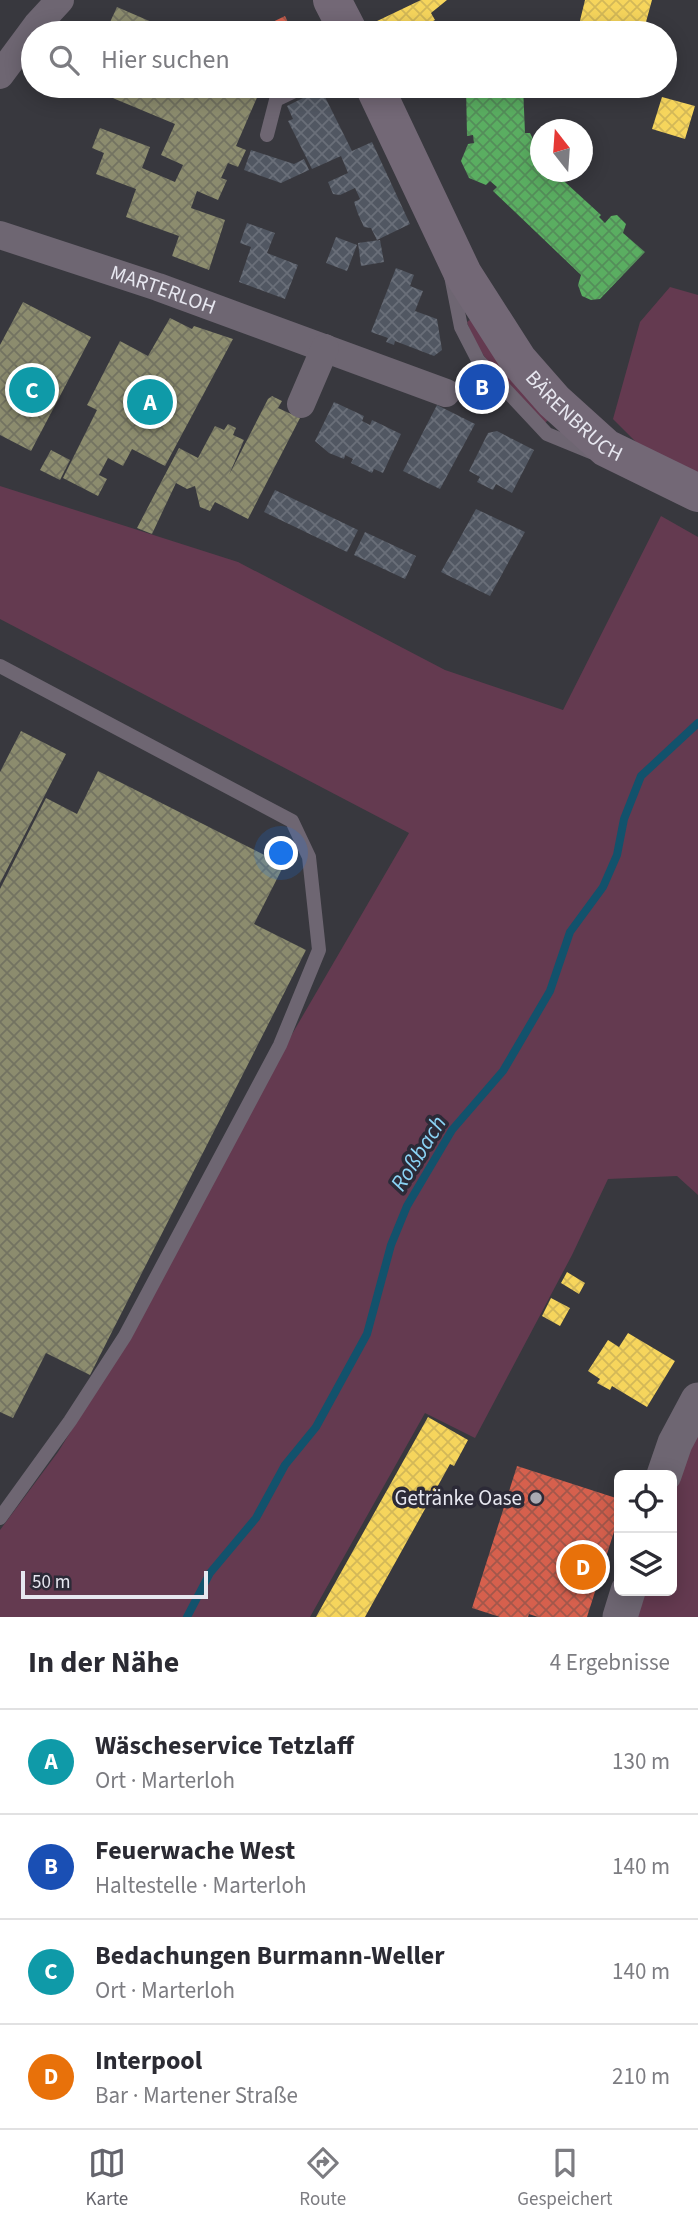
<!DOCTYPE html>
<html lang="de">
<meta charset="utf-8">
<style>
body{margin:0;font-family:"Source Sans 3",sans-serif;background:#f7f7f7;color:#2b2b33}
.controls{position:absolute;right:21px;bottom:21px;display:grid;overflow:hidden;border-radius:10px;box-shadow:0 4px 18px #0003}
.controls button{width:63px;height:63px;display:grid;place-items:center;padding:0;border:0;border-bottom:2px solid #e1e1e2;background:#fff;color:#2b2b33;font:35px sans-serif}
.compass{position:absolute;left:530px;top:119px;width:63px;height:63px;border-radius:50%;background:#fff;box-shadow:0 4px 18px #0003;rotate:343deg}
.scale{position:absolute;left:21px;bottom:18px;width:187px;box-sizing:border-box;padding-left:7px;border:4px solid #e7e7f0;border-top:0;font-size:19px;line-height:24px;white-space:nowrap;color:#e7e7f0;-webkit-text-stroke:5px #2c2a37;paint-order:stroke}
.you{position:absolute;left:282px;top:854px;width:24px;height:24px;margin:-18px;border:5px solid #fff;border-radius:50%;background:#1a73e8;box-shadow:0 0 0 10px #1a73e833}
.badge{display:grid;place-items:center;width:46px;height:46px;border-radius:50%;background:#64646c;color:#fff;font-size:23px;font-weight:700}
.pin{position:absolute;translate:-50% -50%;border:4px solid #fff;box-shadow:0 2px 7px #0006}
.list{margin:0;padding:0;list-style:none}
h2{display:flex;justify-content:space-between;align-items:center;height:91px;margin:0;padding:0 28px;font-size:30px}
h2 small{font-size:23px;font-weight:400;color:#7c7c81}
.list li{display:grid;grid-template-columns:46px 1fr auto;gap:21px;align-items:center;box-sizing:border-box;height:105px;padding:0 28px;border-top:2px solid #e1e1e2}
.list b{display:block;font-size:26px;white-space:nowrap}
.list p{margin:0;font-size:23px;white-space:nowrap;color:#7c7c81}
.list em{font-size:23px;font-style:normal;color:#7c7c81}
.icon{flex:none;width:38px;height:38px;fill:none;stroke:currentColor;stroke-width:2;stroke-linecap:round;stroke-linejoin:round}
.map{position:relative;flex:none;width:698px;height:1617px;overflow:hidden}
.search{position:absolute;background:#fff;box-shadow:0 4px 18px #0003;left:21px;right:21px;top:21px;height:77px;display:flex;align-items:center;gap:18px;box-sizing:border-box;padding:0 24px;border-radius:38px;color:#7c7c81;font-size:26px}
.sheet{height:511px;background:#fff}
nav{display:flex;justify-content:space-around;align-items:center;box-sizing:border-box;height:98px;border-top:2px solid #e1e1e2;background:#fff;font-size:19px;color:#7c7c81}
nav a{display:grid;justify-items:center;gap:4px}
nav .on{color:#64646c}
.map>svg:first-child{display:block}
.green{fill:#643a50}
.homes{fill:url(#homes-cross-hatch)}
.shops{fill:url(#shops-cross-hatch)}
.public{fill:url(#public-cross-hatch)}
.industry{fill:url(#industry-cross-hatch)}
.lines{fill:none;stroke-linecap:round;stroke-linejoin:round}
.stream{stroke:#12526c;stroke-width:8}
.building{fill:url(#building-cross-hatch)}
.service{stroke:#6e6672;stroke-width:14}
.minor{stroke:#6e6672;stroke-width:28}
.tertiary{stroke:#6e6672;stroke-width:35}
.secondary{stroke:#736876;stroke-width:38}
.poi-dot{fill:#aaaab2;stroke:#2c2a37;stroke-width:2.5}
.labels{text-anchor:middle;stroke-width:7;stroke-linejoin:round;paint-order:stroke}
.street-label{font-size:21px;fill:#e7e7f0;stroke:#2c2a37}
.poi-label{font-size:21px;fill:#e7e7f0;stroke:#2c2a37;text-anchor:end}
.water-label{font-size:23px;font-style:italic;fill:#8bd3f5;stroke:#2c2a37}
</style>
<div class="map">
<svg width="698" height="1617" viewBox="0 0 698 1617">
<defs>
<pattern id="homes-cross-hatch" width="8" height="8" patternUnits="userSpaceOnUse" patternTransform="scale(1.75)"><rect width="8" height="8" fill="#f6d55c"/><path d="M0 0l8 8M0 8l8-8" fill="none" stroke="#d3b858"/></pattern>
<pattern id="shops-cross-hatch" width="8" height="8" patternUnits="userSpaceOnUse" patternTransform="scale(1.75)"><rect width="8" height="8" fill="#d6604d"/><path d="M0 0l8 8M0 8l8-8" fill="none" stroke="#a3574b"/></pattern>
<pattern id="public-cross-hatch" width="8" height="8" patternUnits="userSpaceOnUse" patternTransform="scale(1.75)"><rect width="8" height="8" fill="#5aae61"/><path d="M0 0l8 8M0 8l8-8" fill="none" stroke="#548e5a"/></pattern>
<pattern id="industry-cross-hatch" width="8" height="8" patternUnits="userSpaceOnUse" patternTransform="scale(1.75)"><rect width="8" height="8" fill="#8c8c6e"/><path d="M0 0l8 8M0 8l8-8" fill="none" stroke="#737361"/></pattern>
<pattern id="building-cross-hatch" width="8" height="8" patternUnits="userSpaceOnUse" patternTransform="scale(1.75)"><rect width="8" height="8" fill="#515762"/><path d="M0 0l8 8M0 8l8-8" fill="none" stroke="#6a6f79"/></pattern>
</defs>
<rect width="100%" height="100%" fill="#38383e"/>
<!-- green -->
<path class="green" d="M670 287 698 295V473L642 448 613 419 640 322Z
M471 319 550 418 545 423C517 392 479 362 467 322Z
M0 486 238 562 445 670 563 710 661 516 698 537V1195L677 1176 608 1179 572 1255 475 1438 425 1413 310 1617H0V1530L58 1452 137 1325 277 1060 409 833 0 619Z
M698 1400V1617H620L628 1591H672V1475Z"/>
<!-- homes -->
<path class="homes" d="M421 0H447L431 13 435 20 421 27 425 33H380L375 22Z
M585 0H652L643 33H577Z
M662 97 695 106 685 139 652 129Z
M567 1272 585 1283 579 1294 561 1283Z
M551 1298 570 1308 560 1326 542 1316Z
M628 1333 675 1361 647 1407 612 1386 610 1390 597 1383 600 1379 588 1371 608 1340 619 1347Z
M428 1417 468 1440 454 1466 450 1464 365 1617H316Z"/>
<!-- shops -->
<path class="shops" d="M285 16 293 33H250Z
M517 1466 619 1499V1516L587 1617H538L529 1614 528 1617H500L472 1608Z"/>
<!-- public -->
<path class="public" d="M466 86H523L525 133H530L537 147 532 151 540 159V172H554L601 215 599 217 605 223 611 216 617 215 626 224 623 233 645 252 600 299 591 300 582 296 578 285 581 275 493 191 497 187 490 181 486 185 469 178 461 161 468 144 474 143 473 135 467 136Z"/>
<!-- industry -->
<path class="industry" d="M117 7 177 33H105Z
M84 86H262L236 146 246 150 238 167 228 163 221 178 227 180 218 200 197 191 191 208 225 220 209 270 172 256 179 236 126 217 136 189 96 174 104 153 92 148 100 128 150 147 142 168 175 182 183 165 161 155 175 124Z
M23 302 91 337 31 451 0 435V345Z
M170 318 192 329 194 326 233 339 165 466 132 449 123 466 108 458 99 475 107 479 98 496 63 478 97 410 87 405 120 341 148 356Z
M272 396 282 401 278 408 300 418 248 519 215 502 210 511 200 507 195 486 187 489 176 483 152 534 137 528 179 448 198 458 215 426 224 430 228 424 236 428 233 435 244 440 229 475 268 399Z
M51 450 70 460 60 480 40 470Z
M21 731 66 754 0 883V772Z
M98 771 284 865 254 924 306 950 90 1375 46 1353 13 1418 0 1412V889L46 798 77 814Z"/>
<g class="lines">
<!-- stream -->
<path class="stream" d="M187 1617 210 1573 256 1518 285 1465 316 1427 367 1334 391 1245 407 1206 452 1130 503 1071 550 991 570 932 603 887 617 855 624 819 641 776 698 723"/>
</g>
<!-- building -->
<path class="building" d="M321 89 352 151 372 142 410 224 377 240 371 228 364 227 358 214 354 202 360 199 355 188 340 195 333 194 328 182 348 173 341 156 312 169 288 121 293 119 287 106Z
M251 150 294 164 304 159 309 170 281 183 244 170Z
M247 223 275 233 267 253 298 265 285 299 239 282 251 247 240 243Z
M336 237 357 245 347 271 326 263Z
M380 240 384 262 361 266 358 243Z
M396 268 414 275 410 286 423 291 415 311 437 319 442 350 434 356 395 341 394 345 386 342 388 338 371 332Z
M334 402 364 416 362 421 370 425 372 420 401 434 383 473 374 469 372 473 351 463 353 459 345 455 344 459 329 453 315 441Z
M437 405 475 424 440 489 403 471Z
M497 431 534 450 512 493 496 484 493 490 477 482 480 477 469 471 488 433Z
M275 490 358 530 347 552 264 512Z
M476 509 525 532 490 596 441 572Z
M365 532 416 556 405 579 354 555Z"/>
<g class="lines">
<!-- service -->
<path class="service" d="M267 135 276 100 305 86
M451 276 461 327 478 360 547 434 591 452
M0 666 292 821 309 857 319 950 280 1045 125 1336 70 1421 0 1518"/>
<!-- minor -->
<g class="minor">
<path d="M0 75 37 25 60 0"/>
<path id="s1" d="M0 235 158 287 446 393"/>
<path d="M301 404 325 348"/>
</g>
<!-- tertiary -->
<path class="tertiary" d="M664 1475 675 1443 698 1400
M620 1617 628 1591"/>
<!-- secondary -->
<g class="secondary">
<path d="M332 0 349 33"/>
<path id="s2" d="M374 86 463 274 518 360 554 401 606 448 698 493"/>
</g>
</g>
<!-- markers -->
<circle class="poi-dot" cx="536" cy="1498" r="7"/>
<g class="labels">
<!-- street labels -->
<g class="street-label">
<text dy="7" stroke="none"><textPath href="#s1" startOffset="172">MARTERLOH</textPath></text>
<text dy="7" stroke="none"><textPath href="#s2" startOffset="390">BÄRENBRUCH</textPath></text>
</g>
<!-- poi labels -->
<g class="poi-label">
<text x="522" y="1505">Getränke Oase</text>
</g>
<!-- water labels -->
<g class="water-label">
<text transform="translate(418 1153) rotate(-58)" y="8">Roßbach</text>
</g>
</g>
</svg>
<div class="controls">
<button><svg class="icon" aria-label="locate" viewBox="0 0 24 24"><circle cx="12" cy="12" r="6"/><path d="M12 2v4M12 18v4M2 12h4M18 12h4"/></svg></button>
<button><svg class="icon" aria-label="layers" viewBox="0 0 24 24"><path d="M12 4l9 5-9 5-9-5zM3 14l9 5 9-5"/></svg></button>
</div>
<svg class="compass" viewBox="-18 -18 36 36"><path d="M0-13l5 13h-10z" fill="#e53935"/><path d="M0 13l5-13h-10z" fill="#7c7c81"/></svg>
<div class="scale">50 m</div>
<div class="you"></div>
<div class="pin badge" style="left:150px;top:402px;background:#0f9aa8">A</div>
<div class="pin badge" style="left:482px;top:387px;background:#1a4fb4">B</div>
<div class="pin badge" style="left:32px;top:390px;background:#0f9aa8">C</div>
<div class="pin badge" style="left:583px;top:1567px;background:#e8710a">D</div>
<div class="search"><svg class="icon" aria-label="search" viewBox="0 0 24 24"><circle cx="10" cy="10" r="6"/><path d="M15 15l6 6"/></svg>Hier suchen</div>
</div>
<section class="sheet">
<h2>In der Nähe<small>4 Ergebnisse</small></h2>
<ul class="list">
<li><span class="badge" style="background:#0f9aa8">A</span><div><b>Wäscheservice Tetzlaff</b><p>Ort · Marterloh</p></div><em>130 m</em></li>
<li><span class="badge" style="background:#1a4fb4">B</span><div><b>Feuerwache West</b><p>Haltestelle · Marterloh</p></div><em>140 m</em></li>
<li><span class="badge" style="background:#0f9aa8">C</span><div><b>Bedachungen Burmann-Weller</b><p>Ort · Marterloh</p></div><em>140 m</em></li>
<li><span class="badge" style="background:#e8710a">D</span><div><b>Interpool</b><p>Bar · Martener Straße</p></div><em>210 m</em></li>
</ul>
</section>
<nav>
<a class="on"><svg class="icon" aria-label="map" viewBox="0 0 24 24"><path d="M3 6l6-2 6 2 6-2v14l-6 2-6-2-6 2zM9 4v14M15 6v14"/></svg>Karte</a>
<a><svg class="icon" aria-label="directions" viewBox="0 0 24 24"><path d="M12 3l9 9-9 9-9-9zM9 14v-3h6M13 9l2 2-2 2"/></svg>Route</a>
<a><svg class="icon" aria-label="saved" viewBox="0 0 24 24"><path d="M7 4h10v16l-5-4-5 4z"/></svg>Gespeichert</a>
</nav>
